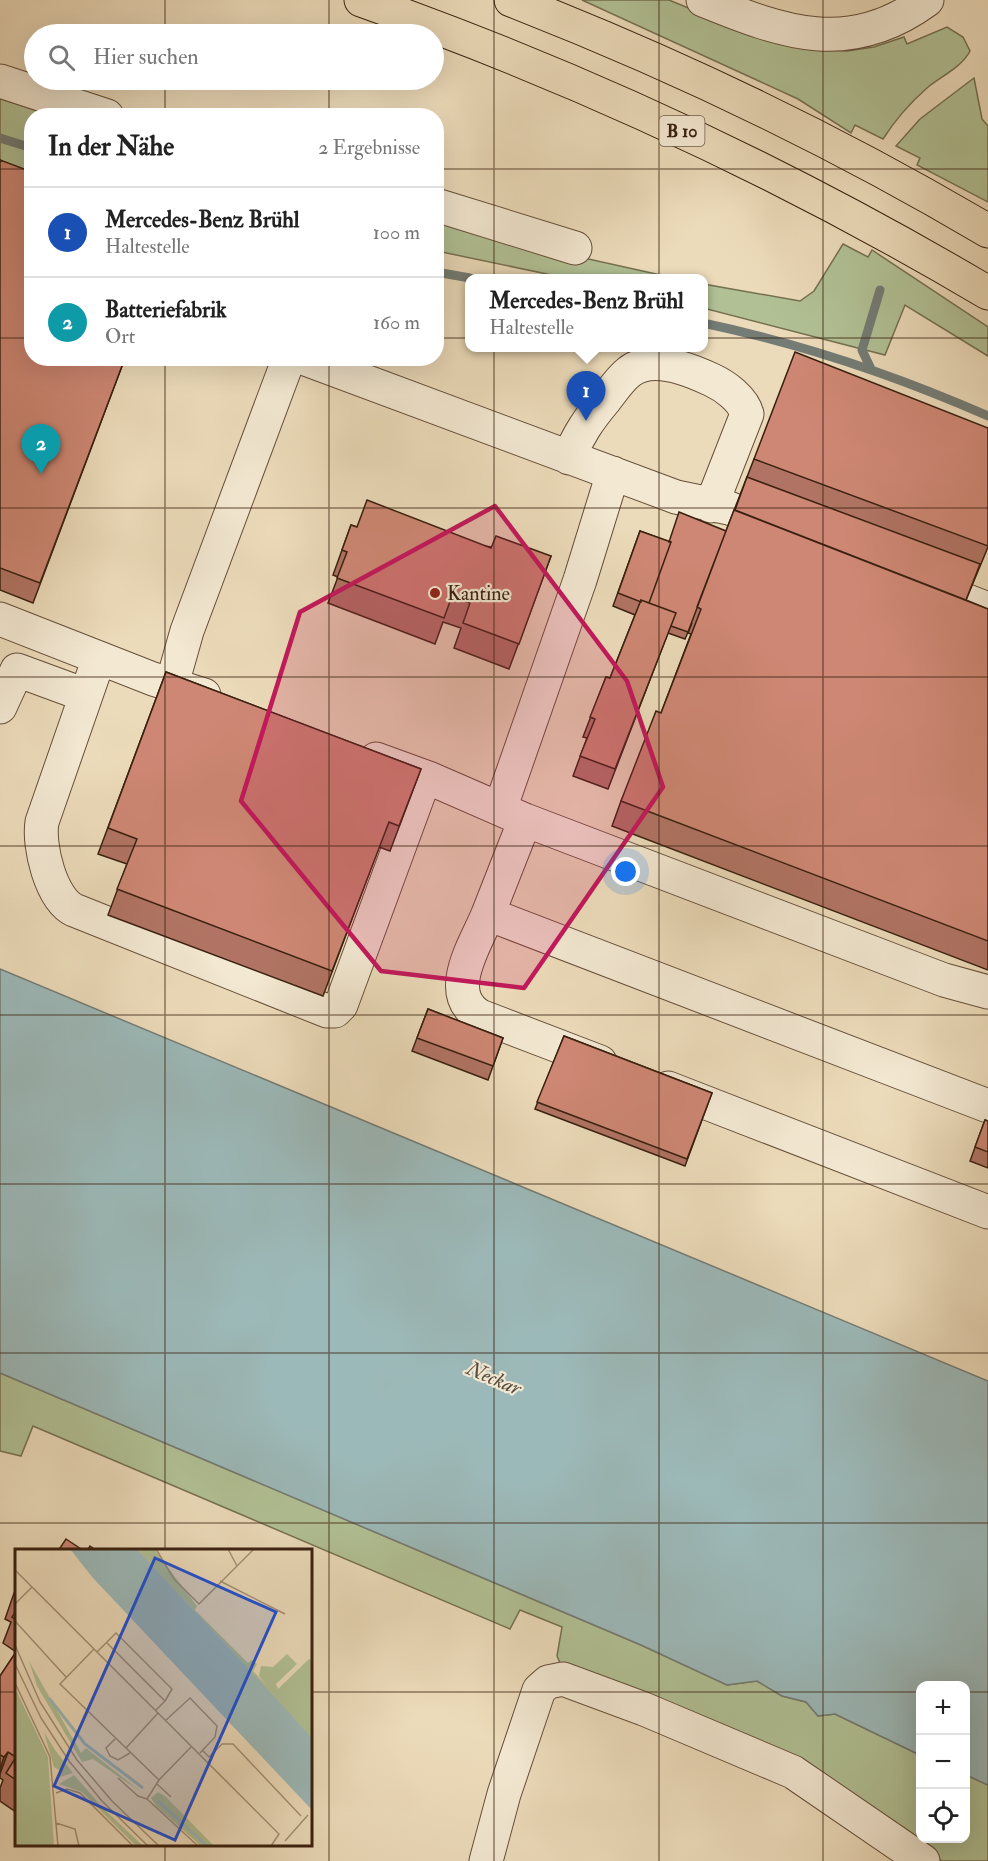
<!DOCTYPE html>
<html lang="de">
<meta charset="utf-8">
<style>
body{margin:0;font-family:"IM FELL Double Pica",serif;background:#f2f2f2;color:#222}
.controls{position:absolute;right:18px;bottom:18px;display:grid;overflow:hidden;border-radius:12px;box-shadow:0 6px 24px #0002}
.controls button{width:54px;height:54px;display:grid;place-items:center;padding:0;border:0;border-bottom:2px solid #e0e0e0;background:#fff;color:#222;font:30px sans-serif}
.you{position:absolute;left:626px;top:872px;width:21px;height:21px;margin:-15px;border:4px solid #fff;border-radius:50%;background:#1a73e8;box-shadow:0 0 0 9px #1a73e833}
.badge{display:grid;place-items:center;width:39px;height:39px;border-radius:50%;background:#8f2418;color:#fff;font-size:20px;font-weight:700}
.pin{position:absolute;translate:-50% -50px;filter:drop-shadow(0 2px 3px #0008)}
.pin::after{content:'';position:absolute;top:32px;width:21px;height:18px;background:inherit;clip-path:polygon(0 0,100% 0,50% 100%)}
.popup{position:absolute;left:465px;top:274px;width:243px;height:78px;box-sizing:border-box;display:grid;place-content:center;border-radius:12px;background:#fff;filter:drop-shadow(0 2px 4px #0005);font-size:20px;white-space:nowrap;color:#767676}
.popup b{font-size:22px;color:#222}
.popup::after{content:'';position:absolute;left:50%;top:100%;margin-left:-12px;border:12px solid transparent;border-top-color:#fff}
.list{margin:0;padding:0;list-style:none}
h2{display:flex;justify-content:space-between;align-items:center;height:78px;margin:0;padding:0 24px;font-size:26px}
h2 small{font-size:20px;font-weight:400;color:#767676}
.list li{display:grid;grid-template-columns:39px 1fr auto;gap:18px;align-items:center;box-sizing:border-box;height:90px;padding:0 24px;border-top:2px solid #e0e0e0}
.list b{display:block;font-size:22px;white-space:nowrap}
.list p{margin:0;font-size:20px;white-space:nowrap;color:#767676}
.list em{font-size:20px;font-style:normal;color:#767676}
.icon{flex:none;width:33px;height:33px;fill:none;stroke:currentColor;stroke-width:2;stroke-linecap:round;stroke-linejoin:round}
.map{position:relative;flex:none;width:988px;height:1861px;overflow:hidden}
.search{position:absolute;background:#fff;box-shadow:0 6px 24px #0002;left:24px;top:24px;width:420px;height:66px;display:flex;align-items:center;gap:15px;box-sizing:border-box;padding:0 21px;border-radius:33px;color:#767676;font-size:22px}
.panel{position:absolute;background:#fff;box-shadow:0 6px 24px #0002;left:24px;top:108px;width:420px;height:258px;border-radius:24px}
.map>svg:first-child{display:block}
.green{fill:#b1c195;stroke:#757052;stroke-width:1.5}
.water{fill:#9cb9b9;stroke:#747c75;stroke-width:1.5}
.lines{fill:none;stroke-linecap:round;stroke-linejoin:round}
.stream{stroke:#747c75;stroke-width:9}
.minor-casing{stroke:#664f3a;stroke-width:35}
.highway-casing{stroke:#39200f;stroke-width:35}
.minor{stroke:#f3e8d2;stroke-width:33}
.highway{stroke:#ecdbba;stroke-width:33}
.wall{fill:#b17464;stroke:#39200f;stroke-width:1.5}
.shaded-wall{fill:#905e51;stroke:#39200f;stroke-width:1.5}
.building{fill:#ce8774;stroke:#39200f;stroke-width:1.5}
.marked{fill:#c2185b;fill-opacity:0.2;stroke:#c2185b;stroke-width:4.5;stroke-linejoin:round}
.grid{fill:none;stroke:#39200f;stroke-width:1.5;stroke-opacity:0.55}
.poi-dot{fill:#8f2418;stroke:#f3e8d2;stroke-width:2}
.labels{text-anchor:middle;stroke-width:4.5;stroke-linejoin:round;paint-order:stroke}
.shield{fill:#f3e8d2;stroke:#715c4a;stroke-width:1.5}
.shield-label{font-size:18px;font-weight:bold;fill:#39200f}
.poi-label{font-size:20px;fill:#39200f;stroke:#f3e8d2;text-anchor:start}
.water-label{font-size:21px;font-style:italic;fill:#574e42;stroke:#f3e8d2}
.inset-river{fill:none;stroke:#9cb9b9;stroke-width:3}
.inset-road{fill:none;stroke:#a49076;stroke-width:1.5}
.view{fill:#1d4ed8;fill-opacity:0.15;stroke:#1d4ed8;stroke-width:3}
.inset-edge{fill:none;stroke:#39200f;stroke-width:3}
</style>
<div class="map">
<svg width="988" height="1861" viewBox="0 0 988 1861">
<rect width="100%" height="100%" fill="#ecdbba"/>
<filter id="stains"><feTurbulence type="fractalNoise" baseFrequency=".00333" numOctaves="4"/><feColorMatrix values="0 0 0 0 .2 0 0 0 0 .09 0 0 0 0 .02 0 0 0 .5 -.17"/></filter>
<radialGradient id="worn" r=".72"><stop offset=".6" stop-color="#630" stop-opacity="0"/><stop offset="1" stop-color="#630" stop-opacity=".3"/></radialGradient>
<!-- green -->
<path class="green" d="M582 0H669L759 37 804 49 847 51 874 47 904 37 907 44 947 27 963 37 970 51C962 67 940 77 927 88 910 103 895 120 883 139L855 125 851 133 798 99Z
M974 78 982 119 988 126V202L917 165 920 158 896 146 920 119Z
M0 97 57 115 32 116 31 195 0 183Z
M437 214 557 252 674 278H566L437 251Z
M843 244 868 257 872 250 988 327V356L905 305 885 355 703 308V284L800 301 814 291Z
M0 1373 641 1645 727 1685 757 1681 782 1696 806 1702 818 1716 835 1714 920 1755V1838H966V1775L986 1784 988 1785V1861H942L867 1807 560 1663 557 1656 562 1627 520 1610 510 1629 33 1426 21 1456 0 1451Z"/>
<!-- water -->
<path class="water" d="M0 969 988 1381V1785L966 1775V1686H920V1755L835 1714 818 1716 806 1702 782 1696 757 1681 727 1685 641 1645 0 1373Z"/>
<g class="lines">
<!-- stream -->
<path class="stream" d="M0 138 32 148
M436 272 470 278
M703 323C803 344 895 375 988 416
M871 369 862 350 880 290"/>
<defs>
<path id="minor" d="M703 0C784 33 849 57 927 0
M0 81 107 116
M436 205 575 248
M303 358 676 497 729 508 775 526
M569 458C578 435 589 419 605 400 612 391 620 379 629 372 651 354 689 369 712 380 725 386 743 399 747 414L711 506
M924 584 988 609
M0 619 153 679 204 695
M99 658 42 822C38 846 51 899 74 910L327 1011H335L341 1005 425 777
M172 684 187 631 289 358
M0 707 17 670 85 695
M376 759 431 779 525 820 944 980 988 992
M500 809 580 580 613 473
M525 820 488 914 988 1106
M488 914C476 944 442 993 480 1016L600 1062
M668 1088 988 1212
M486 1861 504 1794 539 1690 548 1682 563 1679 644 1709 793 1772 923 1861"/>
<path id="highway" d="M361 0C579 77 789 175 988 293
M511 0C675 64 836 141 988 231"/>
</defs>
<!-- minor casing -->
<use href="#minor" class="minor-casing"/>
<!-- highway casing -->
<use href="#highway" class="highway-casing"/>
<!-- minor -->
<use href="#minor" class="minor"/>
<!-- highway -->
<use href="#highway" class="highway"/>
</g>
<!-- wall -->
<path class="wall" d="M0 160 125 358 33 603 0 590Z
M988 428V547L966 600 988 609V970L612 826 621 801 661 713 691 634 688 633 692 623 685 639 668 633 608 789 573 776 587 738 583 737 606 677 610 678 635 615 613 606 640 531 669 542 726 531 754 459Z
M351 525 357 527 551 556 509 669 454 648 461 628 443 622 435 644 328 603 338 577 333 575Z
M166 672 421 769 390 851 379 847 323 996 108 915 127 864 98 854Z
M428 1009 503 1038 488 1080 412 1051Z
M564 1036 712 1093 685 1166 535 1109Z
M985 1120 988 1121V1168L970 1161Z
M16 1590V1812L0 1801V1788L3 1780 0 1778V1676L16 1652 3 1643 11 1622 5 1619 14 1593Z"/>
<!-- shaded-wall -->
<path class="shaded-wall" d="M8 1752 0 1774V1769L4 1757Z"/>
<!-- building -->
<path class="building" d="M0 160 32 172V358H125L40 583 0 568Z
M795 352 988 428V546L754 459Z
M747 477 980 564 966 600 735 510Z
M367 500 491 548 496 536 551 556 519 644 463 623 470 603 452 596 444 618 337 578 347 552 342 550 351 525 357 527Z
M734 510 988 609V941L621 801 656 711 661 713 701 609 697 607Z
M679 512 726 531 688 632 671 626 676 613 649 603 671 542H669Z
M640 531 671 542 649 603 641 600V602L618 593Z
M641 600 676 613 615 769 580 756 595 719 590 717 606 677 610 678Z
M166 672 421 769 399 826 389 822 332 971 117 889 137 839 108 828Z
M428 1009 503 1038 493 1066 417 1038Z
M564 1036 712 1093 687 1159 537 1102Z
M985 1120 988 1121V1152L975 1147Z
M66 1539 84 1551H58Z
M90 1546 97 1551H87Z
M16 1611V1620L12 1617Z
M16 1652V1780L6 1773 16 1757 8 1752 4 1757 0 1755V1676Z"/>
<!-- marked area -->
<path class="marked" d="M495 506 627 681 663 787 524 988 381 971 241 801 300 612Z"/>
<!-- grid -->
<path class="grid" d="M165 0V34M329 0V34M494 0V1861M659 0V1861M823 0V1861M165 80V116M329 80V116M0 169H32M436 169H988M0 338H32M436 338H988M165 358V1550M329 358V1861M0 508H988M0 677H988M0 846H988M0 1015H988M0 1184H988M0 1353H988M0 1523H988M0 1692H16M310 1692H920M966 1692H988M165 1844V1861"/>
<!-- markers -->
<circle class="poi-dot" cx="435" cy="593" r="6"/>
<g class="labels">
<!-- shield labels -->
<rect class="shield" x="659.5" y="116" width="45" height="30" rx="4.5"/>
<g class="shield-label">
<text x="682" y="137">B 10</text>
</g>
<!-- poi labels -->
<g class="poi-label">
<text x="447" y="600">Kantine</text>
</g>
<!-- water labels -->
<g class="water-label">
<text transform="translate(494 1378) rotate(23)" y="7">Neckar</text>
</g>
</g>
<!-- overview -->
<g transform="translate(15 1549)">
<rect width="297" height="297" fill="#ecdbba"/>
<path d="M122 0H139L182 57 180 61 233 114 237 111 242 115 238 122 251 136 244 127 246 117 258 118 272 105 282 115 261 135 263 140 294 110 297 112V189ZM14 112 66 204 71 199 126 243 78 210 67 213 22 137ZM0 139 33 208 39 297H0ZM29 183 40 201 58 224 45 228 46 222 39 218ZM59 226 87 258 128 297H121L67 243 44 235ZM143 243 151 248 199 297H186L141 257 136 249Z" fill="#b1c195"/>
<path d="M55 0H122L269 158 297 189V261L78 29Z" fill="#9cb9b9"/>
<path class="inset-river" d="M34 149 70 195 128 239M143 252 192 297"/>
<path class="inset-road" d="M141 0 159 30 184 55 239 0M213 0 222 17M0 21 264 285 256 297M205 32 270 65M0 55 17 38M0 72 51 128M91 93 150 152 140 162M0 96 25 153 62 211 97 252 144 297M79 100 45 135 144 231M82 103 101 84 157 140 150 152M0 115 26 169 54 212 87 252 133 297M0 134 35 208 43 297M150 172 175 149 202 177 200 188 185 204M100 190 91 199 95 207 103 211 115 204M111 199 143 164M187 201 194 208 207 195H218L286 267M103 229 123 247 132 250M142 235 156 248M41 244 52 240 65 244 118 297M132 250 183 297M132 250 144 231 176 198M41 274 60 280 64 297M270 292 293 266"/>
<path class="view" d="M140 9 261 63 160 291 39 237Z"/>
<rect width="297" height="297" class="inset-edge"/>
</g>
<rect width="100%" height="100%" filter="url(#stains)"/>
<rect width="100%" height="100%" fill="url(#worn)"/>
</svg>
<div class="controls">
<button>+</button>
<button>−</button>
<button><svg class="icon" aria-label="locate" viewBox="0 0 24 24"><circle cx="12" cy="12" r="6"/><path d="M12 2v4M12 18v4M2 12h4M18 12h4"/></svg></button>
</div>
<div class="you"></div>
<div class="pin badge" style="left:586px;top:421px;background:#1a4fb4">1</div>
<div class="popup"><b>Mercedes-Benz Brühl</b>Haltestelle</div>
<div class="pin badge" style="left:41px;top:474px;background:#0f9aa8">2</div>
<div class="search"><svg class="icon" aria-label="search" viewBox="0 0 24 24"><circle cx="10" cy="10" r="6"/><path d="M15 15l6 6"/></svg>Hier suchen</div>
<section class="panel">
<h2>In der Nähe<small>2 Ergebnisse</small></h2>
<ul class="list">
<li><span class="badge" style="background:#1a4fb4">1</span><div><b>Mercedes-Benz Brühl</b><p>Haltestelle</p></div><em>100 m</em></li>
<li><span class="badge" style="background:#0f9aa8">2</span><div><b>Batteriefabrik</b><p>Ort</p></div><em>160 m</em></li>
</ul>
</section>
</div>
